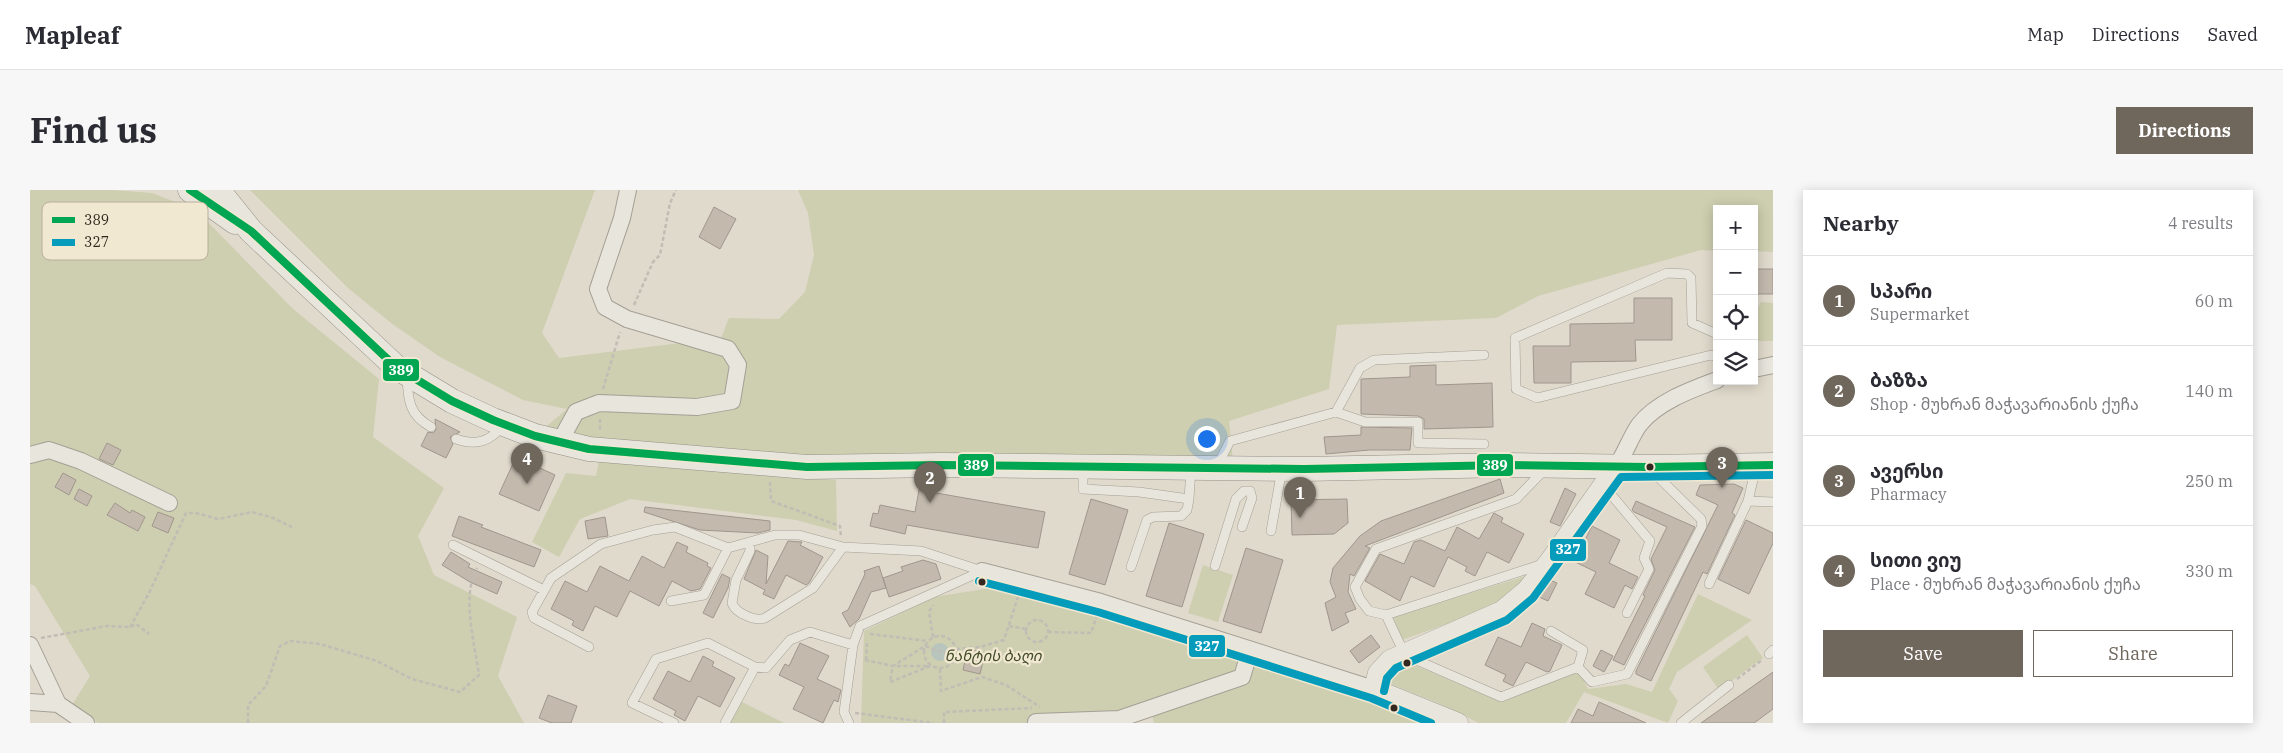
<!DOCTYPE html>
<meta charset="utf-8">
<style>
body{margin:0;font-family:"IBM Plex Serif","Noto Sans Georgian",serif;background:#f7f7f7;color:#2b2b33}
.controls{position:absolute;right:15px;top:15px;display:grid;overflow:hidden;border-radius:0px;box-shadow:0 2px 12px #0003}
.controls button{width:45px;height:45px;display:grid;place-items:center;padding:0;border:0;border-bottom:1px solid #e1e1e2;background:#fff;color:#2b2b33;font:25px sans-serif}
.you{position:absolute;left:1176px;top:248px;width:18px;height:18px;margin:-12px;border:4px solid #fff;border-radius:50%;background:#1a73e8;box-shadow:0 0 0 8px #1a73e833}
.badge{display:grid;place-items:center;width:32px;height:32px;border-radius:50%;background:#6f665c;color:#fff;font-size:16px;font-weight:700}
.pin{position:absolute;translate:-50% -41px;filter:drop-shadow(0 1px 2px #0008)}
.pin::after{content:'';position:absolute;top:26px;width:18px;height:15px;background:inherit;clip-path:polygon(0 0,100% 0,50% 100%)}
.list{margin:0;padding:0;list-style:none}
h2{display:flex;justify-content:space-between;align-items:center;height:65px;margin:0;padding:0 20px;font-size:21px}
h2 small{font-size:16px;font-weight:400;color:#7c7c81}
.list li{display:grid;grid-template-columns:32px 1fr auto;gap:15px;align-items:center;box-sizing:border-box;height:90px;padding:0 20px;border-top:1px solid #e1e1e2}
.list b{display:block;font-size:19px;white-space:nowrap}
.list p{margin:0;font-size:16px;white-space:nowrap;color:#7c7c81}
.list em{font-size:16px;font-style:normal;color:#7c7c81}
.actions{display:flex;gap:10px;padding:15px 20px}
.actions a{flex:1;padding:11px 0;border:1px solid #6f665c;border-radius:0px;text-align:center;font-size:18px;color:#6f665c}
.actions .main{background:#6f665c;color:#fff}
.icon{flex:none;width:28px;height:28px;fill:none;stroke:currentColor;stroke-width:2;stroke-linecap:round;stroke-linejoin:round}
.map{position:relative;flex:none;width:1743px;height:533px;overflow:hidden;border-radius:0px}
header{display:flex;align-items:center;gap:30px;box-sizing:border-box;height:70px;padding:0 25px;background:#fff;border-bottom:1px solid #e1e1e2}
header strong{font-size:24px}
nav{display:flex;gap:28px;margin-inline-start:auto;font-size:18px}
.intro{display:flex;align-items:center;justify-content:space-between;box-sizing:border-box;height:120px;padding:0 30px}
h1{margin:0;font-size:35px}
.button{padding:12px 22px;border-radius:0px;background:#6f665c;color:#fff;font-size:18px;font-weight:700}
main{display:flex;gap:30px;padding:0 30px}
aside{flex:1;background:#fff;border-radius:0px;box-shadow:0 2px 12px #0003}
.map>svg:first-child{display:block}
.green{fill:#ceceb0}
.water{fill:#b7c5bc}
.building{fill:#c3b9ad;stroke:#a0968c}
.lines{fill:none;stroke-linecap:round;stroke-linejoin:round}
.service-casing{stroke:#a59f95;stroke-width:10}
.minor-casing{stroke:#a59f95;stroke-width:18}
.tertiary-casing{stroke:#a59f95;stroke-width:21}
.secondary-casing{stroke:#958f85;stroke-width:25}
.path{stroke:#c1bcb4;stroke-width:2.5;stroke-dasharray:4 2.5;stroke-linecap:butt}
.service{stroke:#e8e5dd;stroke-width:9}
.minor{stroke:#e8e5dd;stroke-width:16}
.tertiary{stroke:#e8e5dd;stroke-width:20}
.secondary{stroke:#e8e5dd;stroke-width:24}
.bus-1-casing{stroke:#f1e8d2;stroke-width:11}
.bus-2-casing{stroke:#f1e8d2;stroke-width:11}
.bus-1{stroke:#00a651;stroke-width:8}
.bus-2{stroke:#059cbc;stroke-width:8}
.bus-dot{fill:#32281f;stroke:#f1e8d2;stroke-width:2}
.labels{text-anchor:middle;stroke-width:4.5;stroke-linejoin:round;paint-order:stroke}
.park-label{font-size:15px;font-style:italic;fill:#434c28;stroke:#f1e8d2}
.key{fill:#f1e8d2;stroke:#b8ae9c;stroke-width:1}
.key-label{font-size:14px;fill:#32281f}
.line-badge{stroke:#f1e8d2;stroke-width:2}
.badge-label{font-size:14px;text-anchor:middle;font-weight:bold;fill:#fff}
</style>
<header>
<strong>Mapleaf</strong>
<nav><a>Map</a><a>Directions</a><a>Saved</a></nav>
</header>
<div class="intro"><h1>Find us</h1><a class="button">Directions</a></div>
<main>
<div class="map">
<svg width="1743" height="533" viewBox="0 0 1743 533">
<rect width="100%" height="100%" fill="#e0dacc"/>
<!-- green -->
<path class="green" d="M0 0H83L122 3 166 20 262 118 349 189 343 247 414 298 388 346 404 385 487 427 468 486 494 533H68L42 515 60 486 5 396 0 394Z
M220 0H565L512 143 529 168 691 148 699 128 749 129 775 102 784 65 778 23 768 0H1743V62L1724 61V19H1687V61L1671 60 1508 106 1466 128 1307 135 1299 199 1199 231 1203 271 911 275 505 246 537 219 493 210 410 167 361 133 318 98Z
M1731 112 1743 113V151H1727L1724 125Z
M569 271 806 290 807 341 766 330 600 309 550 329 529 367 502 352 536 283 566 286Z
M1173 375 1203 385 1188 432 1158 423Z
M1496 386 1470 415 1372 450 1363 427Z
M967 397 1214 471 1209 485 1090 524 1002 533H831L834 441 904 407Z
M1668 404 1722 430 1647 482 1639 499 1648 511 1638 533 1554 502 1536 533H1449L1408 513 1358 493C1360 479 1365 476 1379 473L1472 512 1550 481 1558 499 1596 494 1622 502Z
M1717 445 1733 468 1689 500 1673 477Z
M1221 473 1407 533H1124L1122 523Z
M708 510 754 533H695Z"/>
<!-- water -->
<path class="water" d="M901 462a9 9 0 1 1 18 0a9 9 0 1 1-18 0Z"/>
<!-- building -->
<path class="building" d="M684 17 706 29 690 59 669 47Z
M1724 79H1743V104H1724Z
M1604 108H1642V150H1605L1606 171 1541 172V193H1504L1503 156H1540V134L1604 133Z
M1406 175V195L1462 193 1463 237 1394 239V229L1388 226 1331 224V189L1380 187V176Z
M405 229 430 242 420 247 423 254 416 268 391 256 398 242 403 243 406 240Z
M1331 237 1382 238 1380 260H1339L1296 264 1294 247 1331 245Z
M77 253 91 260 83 275 69 269Z
M486 267 525 285 509 321 469 304Z
M33 283 46 290 39 305 25 297Z
M1470 289 1474 303 1335 356 1340 358 1324 386 1320 384 1318 402 1326 419 1315 423 1319 432 1302 441 1295 413 1306 407 1300 392 1303 378 1330 346 1351 331Z
M1704 294 1713 298 1702 323 1705 325 1677 384 1673 382 1621 491 1606 484V481L1688 315 1666 305 1670 295Z
M1535 298 1546 304 1530 336 1520 332Z
M49 299 62 306 57 316 44 309Z
M889 300 1015 322 1008 358 877 335 875 344 840 336 843 323 848 324 850 315 885 322Z
M1061 309 1098 320 1075 395 1039 384Z
M1317 309 1318 333 1304 344 1262 345 1261 310Z
M1606 311 1665 337 1594 475 1583 470 1615 406 1613 405 1625 380 1621 369 1637 337 1604 322 1602 320Z
M85 313 100 323 102 320 115 327 108 341 77 325Z
M615 317 740 331V340L728 343 670 340 614 322Z
M128 322 144 328 138 343 122 336Z
M1464 323 1473 328 1471 332 1494 344 1479 373 1457 362 1445 386 1435 381 1437 377 1418 367 1404 397 1381 386 1370 411 1335 391 1350 364 1374 374 1384 352 1391 350 1415 361 1427 337 1449 349Z
M429 326 453 335 451 337 511 360 504 377 422 346Z
M575 327 578 346 558 349 555 331Z
M1716 330 1743 343V353L1719 404 1688 389Z
M1139 333 1174 344 1152 417 1116 406Z
M1562 336 1590 350 1579 373 1608 387 1602 399 1595 395 1584 418 1555 404 1566 382 1541 370 1547 358 1550 360Z
M758 351 772 352 770 355 793 367 779 393 776 395 756 385 744 409 733 404 735 400 714 389 726 360 738 366 736 394Z
M647 352 658 357 656 362 678 373 677 376 681 378 670 399 661 401 642 391 629 416 600 401 587 427 565 416 553 441 542 435 544 431 521 419 535 391 557 402 570 376 599 391 612 366 634 378Z
M1216 358 1253 370 1231 443 1193 431Z
M421 362 440 374 438 377 472 392 467 404 440 392 412 375Z
M893 370 906 374 911 389 859 407 853 388 873 381 871 377Z
M849 376 856 398 841 402 829 429 820 437 812 423 818 420 835 384 834 381Z
M692 384 700 388 698 398 683 428 673 423Z
M1520 390 1527 393 1518 411 1507 406Z
M1502 433 1515 439 1513 446 1532 455 1520 481 1517 482 1496 472 1483 496 1473 491 1476 485 1455 475 1468 447 1491 457Z
M1341 445 1350 457 1329 473 1320 461Z
M770 453 799 466 787 489 811 500 808 512 804 510 793 533 763 519 774 497 749 485 755 474 759 476Z
M938 459 955 463 950 484 933 480Z
M1571 460 1583 466 1574 482 1563 476Z
M673 466 684 472 682 476 705 488 690 517 668 506 655 531 644 525 646 521 623 509 638 481 660 492Z
M1743 482V519L1724 533H1671Z
M518 505 547 516 541 533H522L509 528Z
M1569 512 1616 533H1541L1548 519 1563 526Z"/>
<g class="lines">
<defs>
<path id="service" d="M1687 144 1662 133 1661 88 1657 84 1637 83 1485 148 1486 199 1507 208 1681 165 1687 167
M377 187C378 210 379 225 401 237
M1306 222 1335 232H1388V253L1454 254
M426 249C446 256 460 252 473 235
M1187 276 1200 251 1306 222 1330 178 1344 170 1454 165
M1726 277 1718 311 1743 312
M1053 278V299L1109 302 1159 309 1157 320 1151 326 1123 327 1117 330 1101 377
M1573 295 1620 351 1614 368 1619 379 1597 423
M1159 309 1161 279
M1241 341 1252 279
M720 352V361L706 390 702 413C705 423 726 432 735 428L783 398 813 357
M423 355 514 400
M1513 374 1356 425 1339 421 1330 409 1325 397 1346 359 1486 309 1514 280
M1185 376 1206 309 1214 301H1220L1222 308 1212 337
M1679 394 1718 311
M641 411 674 405 698 358
M1356 425 1375 465 1471 507 1548 477 1553 460 1521 441
M559 457 504 428 502 422 521 388 571 354 623 340 645 337 698 358 745 345H769L813 357 891 361 952 381
M1739 464 1743 460
M1548 477 1562 492 1597 484 1672 336 1671 329 1622 281
M644 533 602 513 626 469 678 453 725 477
M695 533 725 477 736 478 760 450 780 442 823 455
M819 533 814 522 823 455 830 436 952 381
M1651 533 1699 495"/>
<path id="minor" d="M1724 179 1743 175
M529 253 546 222 569 213 667 217 702 211 708 175 698 159 597 129 575 117 568 99 592 28 598 0
M0 265 19 260 51 271 139 313
M1586 277C1595 264 1600 248 1609 235 1627 212 1660 200 1687 190
M952 381 1071 412 1344 499
M0 455 28 514
M0 512 28 514 56 533
M1006 532 1089 529 1212 487 1220 460"/>
<path id="tertiary" d="M1428 533 1344 499 1348 483 1360 470 1472 421 1497 400 1519 372 1586 277"/>
<path id="secondary" d="M160 0 205 32
M188 0 221 41 366 177 422 211 463 230 505 246 559 259 777 277 912 275 1274 279 1478 275 1618 277 1743 275"/>
</defs>
<!-- service casing -->
<use href="#service" class="service-casing"/>
<!-- minor casing -->
<use href="#minor" class="minor-casing"/>
<!-- tertiary casing -->
<use href="#tertiary" class="tertiary-casing"/>
<!-- secondary casing -->
<use href="#secondary" class="secondary-casing"/>
<!-- path -->
<path class="path" d="M604 115 623 72 630 65 640 13 646 0
M573 199 590 142
M570 229V241
M740 292 741 311 810 336 811 346
M996 441a11 11 0 1 1 22 0a11 11 0 1 1-22 0Z
M979 436 996 439
M100 437 119 403 156 323H166L188 329 222 322 241 327 262 337
M1018 442 1061 443 1067 425
M840 444 898 451
M894 462a16 16 0 1 1 32 0a16 16 0 1 1-32 0Z
M903 447 899 422 903 415
M11 448 77 436 100 437 106 434 119 444
M926 459 950 457 974 450 989 404
M835 470 863 476H899
M836 470 837 452
M900 476 860 492 863 476 895 456 926 467
M910 479 911 501 952 487 976 495 1010 517
M1707 489 1732 470
M825 523 903 533
M218 533V515L236 496 250 456 260 451 290 454 347 471 382 489 430 502 449 485C445 455 431 405 447 378
M914 533V522L1002 518"/>
<!-- service -->
<use href="#service" class="service"/>
<!-- minor -->
<use href="#minor" class="minor"/>
<!-- tertiary -->
<use href="#tertiary" class="tertiary"/>
<!-- secondary -->
<use href="#secondary" class="secondary"/>
<defs>
<path id="bus-1" d="M160 0 221 41 366 177 422 211 463 230 505 246 559 259 777 277 912 275 1274 279 1478 275 1618 277 1743 275"/>
<path id="bus-2" d="M949 391 1068 422 1341 508 1401 533
M1354 501 1357 488 1366 478 1477 430 1503 408 1591 287 1743 285"/>
</defs>
<!-- bus-1 casing -->
<use href="#bus-1" class="bus-1-casing"/>
<!-- bus-2 casing -->
<use href="#bus-2" class="bus-2-casing"/>
<!-- bus-1 -->
<use href="#bus-1" class="bus-1"/>
<!-- bus-2 -->
<use href="#bus-2" class="bus-2"/>
</g>
<!-- markers -->
<g class="bus-dot">
<circle cx="1620" cy="277" r="4.5"/>
<circle cx="952" cy="392" r="4.5"/>
<circle cx="1377" cy="473" r="4.5"/>
<circle cx="1364" cy="518" r="4.5"/>
</g>
<g class="labels">
<!-- park labels -->
<g class="park-label">
<text x="963" y="471">ნანტის ბაღი</text>
</g>
</g>
<!-- legend -->
<rect x="12" y="12" width="166" height="58" rx="8" class="key"/>
<rect x="22" y="27" width="23" height="6" fill="#00a651"/>
<rect x="22" y="49" width="23" height="7" fill="#059cbc"/>
<g class="key-label">
<text x="54" y="35">389</text>
<text x="54" y="57">327</text>
</g>
<g class="line-badge">
<rect x="352" y="168" width="38" height="24" rx="5" fill="#00a651"/>
<rect x="1446" y="263" width="38" height="24" rx="5" fill="#00a651"/>
<rect x="927" y="263" width="38" height="24" rx="5" fill="#00a651"/>
<rect x="1519" y="348" width="38" height="24" rx="5" fill="#059cbc"/>
<rect x="1158" y="444" width="38" height="24" rx="5" fill="#059cbc"/>
</g>
<g class="badge-label">
<text x="371" y="185">389</text>
<text x="1465" y="280">389</text>
<text x="946" y="280">389</text>
<text x="1538" y="364">327</text>
<text x="1177" y="461">327</text>
</g>
</svg>
<div class="controls">
<button>+</button>
<button>−</button>
<button><svg class="icon" aria-label="locate" viewBox="0 0 24 24"><circle cx="12" cy="12" r="6"/><path d="M12 2v4M12 18v4M2 12h4M18 12h4"/></svg></button>
<button><svg class="icon" aria-label="layers" viewBox="0 0 24 24"><path d="M12 4l9 5-9 5-9-5zM3 14l9 5 9-5"/></svg></button>
</div>
<div class="you"></div>
<div class="pin badge" style="left:1270px;top:328px">1</div>
<div class="pin badge" style="left:900px;top:313px">2</div>
<div class="pin badge" style="left:1692px;top:298px">3</div>
<div class="pin badge" style="left:497px;top:294px">4</div>
</div>
<aside>
<h2>Nearby<small>4 results</small></h2>
<ul class="list">
<li><span class="badge">1</span><div><b>სპარი</b><p>Supermarket</p></div><em>60 m</em></li>
<li><span class="badge">2</span><div><b>ბაზზა</b><p>Shop · მუხრან მაჭავარიანის ქუჩა</p></div><em>140 m</em></li>
<li><span class="badge">3</span><div><b>ავერსი</b><p>Pharmacy</p></div><em>250 m</em></li>
<li><span class="badge">4</span><div><b>სითი ვიუ</b><p>Place · მუხრან მაჭავარიანის ქუჩა</p></div><em>330 m</em></li>
</ul>
<div class="actions"><a class="main">Save</a><a>Share</a></div>
</aside>
</main>
